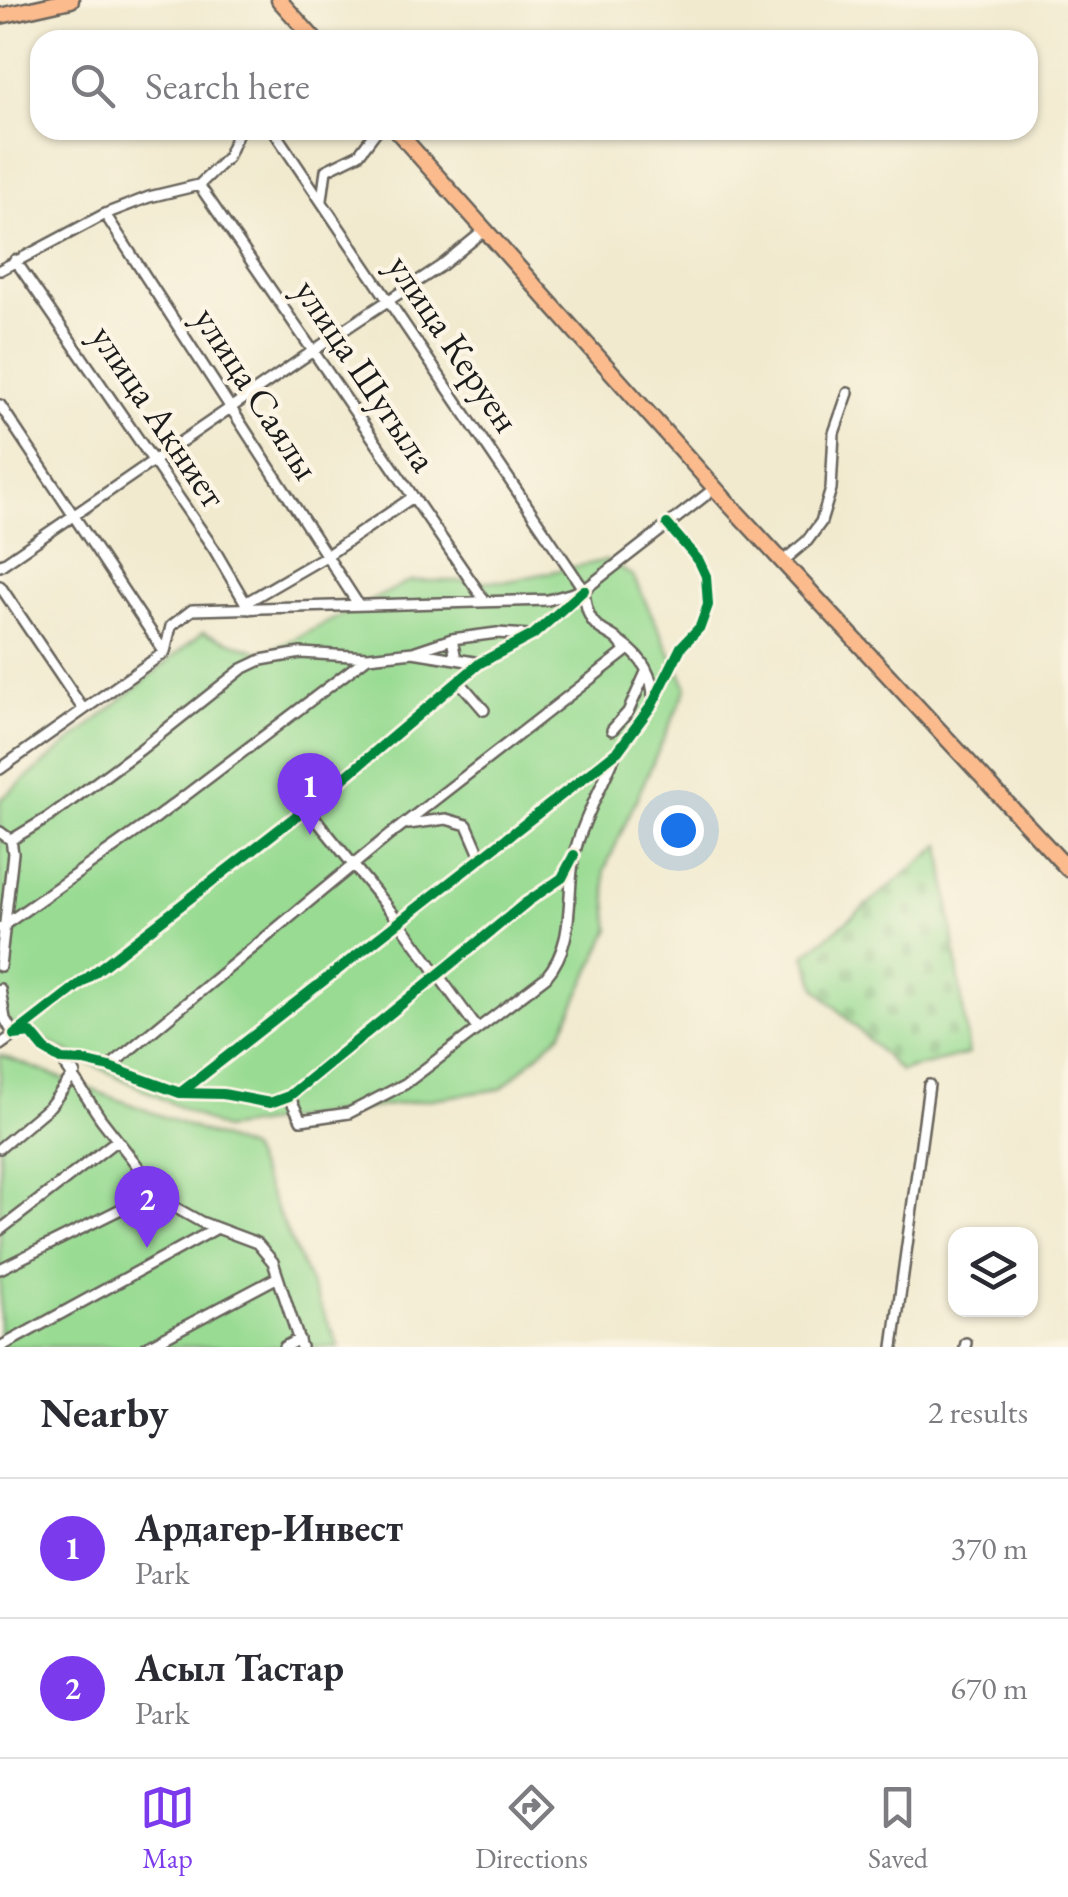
<!DOCTYPE html>
<meta charset="utf-8">
<style>
body{margin:0;font-family:"EB Garamond",serif;background:#f2f2f3;color:#2b2b33}
.controls{position:absolute;right:30px;bottom:30px;display:grid;overflow:hidden;border-radius:20px;box-shadow:0 2px 8px #0004}
.controls button{width:90px;height:90px;display:grid;place-items:center;padding:0;border:0;border-bottom:2px solid #e1e1e2;background:#fff;color:#2b2b33;font:50px sans-serif}
.you{position:absolute;left:678px;top:830px;width:35px;height:35px;margin:-25px;border:8px solid #fff;border-radius:50%;background:#1a73e8;box-shadow:0 0 0 15px #1a73e833}
.badge{display:grid;place-items:center;width:65px;height:65px;border-radius:50%;background:#7c3aed;color:#fff;font-size:32px;font-weight:700}
.pin{position:absolute;translate:-50% -82px;filter:drop-shadow(0 2px 5px #0008)}
.pin::after{content:'';position:absolute;top:52px;width:35px;height:30px;background:inherit;clip-path:polygon(0 0,100% 0,50% 100%)}
.list{margin:0;padding:0;list-style:none}
h2{display:flex;justify-content:space-between;align-items:center;height:130px;margin:0;padding:0 40px;font-size:42px}
h2 small{font-size:32px;font-weight:400;color:#7c7c81}
.list li{display:grid;grid-template-columns:65px 1fr auto;gap:30px;align-items:center;box-sizing:border-box;height:140px;padding:0 40px;border-top:2px solid #e1e1e2}
.list b{display:block;font-size:38px;white-space:nowrap}
.list p{margin:0;font-size:32px;white-space:nowrap;color:#7c7c81}
.list em{font-size:32px;font-style:normal;color:#7c7c81}
.icon{flex:none;width:55px;height:55px;fill:none;stroke:currentColor;stroke-width:2;stroke-linecap:round;stroke-linejoin:round}
.map{position:relative;flex:none;width:1068px;height:1347px;overflow:hidden}
.search{position:absolute;background:#fff;box-shadow:0 2px 8px #0004;left:30px;right:30px;top:30px;height:110px;display:flex;align-items:center;gap:25px;box-sizing:border-box;padding:0 35px;border-radius:30px;color:#7c7c81;font-size:38px}
.sheet{height:410px;background:#fff}
nav{display:flex;justify-content:space-around;align-items:center;box-sizing:border-box;height:140px;border-top:2px solid #e1e1e2;background:#fff;font-size:28px;color:#7c7c81}
nav a{display:grid;justify-items:center;gap:5px}
nav .on{color:#7c3aed}
.map>svg:first-child{display:block}
.cemetery{fill:url(#cemetery-stones);stroke:#5a7c58;stroke-width:2.5}
.garden{fill:#99db93;stroke:#5a7c58;stroke-width:2.5}
.lines{fill:none;stroke-linecap:round;stroke-linejoin:round}
.minor-casing{stroke:#67645b;stroke-width:14}
.highway-casing{stroke:#67645b;stroke-width:19}
.minor{stroke:#fff;stroke-width:9}
.highway{stroke:#fbbb8d;stroke-width:14}
.cycleway-casing{stroke:#fcf5e5;stroke-width:16}
.cycleway{stroke:#00873e;stroke-width:10}
.labels{text-anchor:middle;stroke-width:9;stroke-linejoin:round;paint-order:stroke}
.street-label{font-size:38px;fill:#1c1c1c;stroke:#fcf5e5}
</style>
<div class="map">
<svg width="1068" height="1347" viewBox="0 0 1068 1347">
<defs>
<pattern id="cemetery-stones" width="16" height="16" patternUnits="userSpaceOnUse" patternTransform="scale(2.5)"><rect width="16" height="16" fill="#99db93"/><path d="M2 7V4a2 2 0 0 1 4 0v3zM10 15v-3a2 2 0 0 1 4 0v3z" fill="#83bb7e"/></pattern>
</defs>
<rect width="100%" height="100%" fill="#fcf5e5"/>
<filter id="ink" filterUnits="userSpaceOnUse"><feTurbulence type="fractalNoise" baseFrequency=".01" numOctaves="2"/><feDisplacementMap in="SourceGraphic" scale="20" xChannelSelector="R" yChannelSelector="G"/><feConvolveMatrix kernelMatrix="1 2 1 2 8 2 1 2 1" color-interpolation-filters="sRGB"/></filter>
<filter id="wash" filterUnits="userSpaceOnUse"><feTurbulence type="fractalNoise" baseFrequency=".0048" numOctaves="4" result="noise"/><feDisplacementMap in="SourceGraphic" scale="40" xChannelSelector="R" yChannelSelector="G"/><feGaussianBlur stdDeviation="2.25" result="paint"/><feColorMatrix in="noise" values="0 0 0 0 0 0 0 0 0 0 0 0 0 0 0 0 0 1.4 0 .05"/><feComposite in="paint" operator="in"/></filter>
<g filter="url(#wash)">
<rect width="100%" height="100%" fill="#f1eacf"/>
<!-- cemetery -->
<path class="cemetery" d="M941 845 969 1054 900 1071 817 989 805 955Z"/>
<!-- garden -->
<path class="garden" d="M607 560 633 576 687 687 604 871 610 929 561 1033 501 1089 223 1129 0 1018V800L203 632 264 654 410 581H509Z
M0 1055 249 1149 339 1347H0Z"/>
</g>
<g filter="url(#ink)">
<g class="lines">
<defs>
<path id="minor" d="M199 185 484 600
M322 200 326 170 359 154 377 130
M105 214 358 604
M15 260 214 549 249 609
M0 270 105 214 149 197 199 185 227 158 239 130
M0 405 163 650
M782 562 807 541 821 522 831 489 834 433 848 393
M0 566 351 325 441 266 485 230
M0 586 83 709
M245 603 326 556 413 497
M623 644C643 658 654 677 653 702
M416 651 452 639
M456 659 452 639 497 633 529 635
M459 681 484 710
M612 730 628 712 646 672
M0 769 165 652 171 626 192 610 548 600 584 590 715 488
M306 807 398 920 476 1027
M408 824 446 819 467 825 480 855
M0 832 11 840 49 817 140 750 242 669 261 660 301 653 368 657 413 652 480 663
M574 855 562 878 527 902 289 1096 270 1103 223 1094 180 1093 618 751 652 705 681 647 700 627 708 605 706 576 699 561 667 524
M0 928 157 817 368 657
M0 966 13 853 11 840
M0 989 5 1019 14 1035 0 1045
M62 1060 101 1119 143 1173 151 1194
M109 1067 387 837 625 652C616 624 588 643 584 590L273 130
M180 1093 109 1067 84 1061 62 1060 45 1050 31 1033 14 1035 331 789 480 663 533 635 584 590
M289 1096 301 1120 349 1113 405 1084 546 977C576 942 566 898 574 856 580 826 604 782 616 753
M0 1148 50 1106 75 1073
M0 1230 117 1140
M0 1269 151 1194 201 1222 257 1243 273 1262 301 1347
M0 1347 217 1228
M146 1347 278 1277
M284 1347 299 1339
M893 1347 929 1085
M965 1347 966 1343"/>
<path id="highway" d="M279 0 315 40
M0 16 71 0
M396 130 729 504 1068 869"/>
</defs>
<!-- minor casing -->
<use href="#minor" class="minor-casing"/>
<!-- highway casing -->
<use href="#highway" class="highway-casing"/>
<!-- minor -->
<use href="#minor" class="minor"/>
<!-- highway -->
<use href="#highway" class="highway"/>
<defs>
<path id="cycleway" d="M574 855 562 878 527 902 289 1096 270 1103 223 1094 180 1093 618 751 652 705 681 647 700 627 708 605 706 576 699 561 667 524
M180 1093 109 1067 84 1061 62 1060 45 1050 31 1033 14 1035 331 789 480 663 533 635 584 590"/>
</defs>
<!-- cycleway casing -->
<use href="#cycleway" class="cycleway-casing"/>
<!-- cycleway -->
<use href="#cycleway" class="cycleway"/>
</g>
</g>
<g class="labels">
<!-- street labels -->
<g class="street-label">
<text transform="translate(454 343) rotate(56)" y="13">улица Керуен</text>
<text transform="translate(366 375) rotate(56)" y="13">улица Шугыла</text>
<text transform="translate(257 393) rotate(57)" y="13">улица Саялы</text>
<text transform="translate(159 416) rotate(56)" y="13">улица Акниет</text>
</g>
</g>
</svg>
<div class="controls">
<button><svg class="icon" aria-label="layers" viewBox="0 0 24 24"><path d="M12 4l9 5-9 5-9-5zM3 14l9 5 9-5"/></svg></button>
</div>
<div class="you"></div>
<div class="pin badge" style="left:310px;top:835px">1</div>
<div class="pin badge" style="left:147px;top:1248px">2</div>
<div class="search"><svg class="icon" aria-label="search" viewBox="0 0 24 24"><circle cx="10" cy="10" r="6"/><path d="M15 15l6 6"/></svg>Search here</div>
</div>
<section class="sheet">
<h2>Nearby<small>2 results</small></h2>
<ul class="list">
<li><span class="badge">1</span><div><b>Ардагер-Инвест</b><p>Park</p></div><em>370 m</em></li>
<li><span class="badge">2</span><div><b>Асыл Тастар</b><p>Park</p></div><em>670 m</em></li>
</ul>
</section>
<nav>
<a class="on"><svg class="icon" aria-label="map" viewBox="0 0 24 24"><path d="M3 6l6-2 6 2 6-2v14l-6 2-6-2-6 2zM9 4v14M15 6v14"/></svg>Map</a>
<a><svg class="icon" aria-label="directions" viewBox="0 0 24 24"><path d="M12 3l9 9-9 9-9-9zM9 14v-3h6M13 9l2 2-2 2"/></svg>Directions</a>
<a><svg class="icon" aria-label="saved" viewBox="0 0 24 24"><path d="M7 4h10v16l-5-4-5 4z"/></svg>Saved</a>
</nav>
